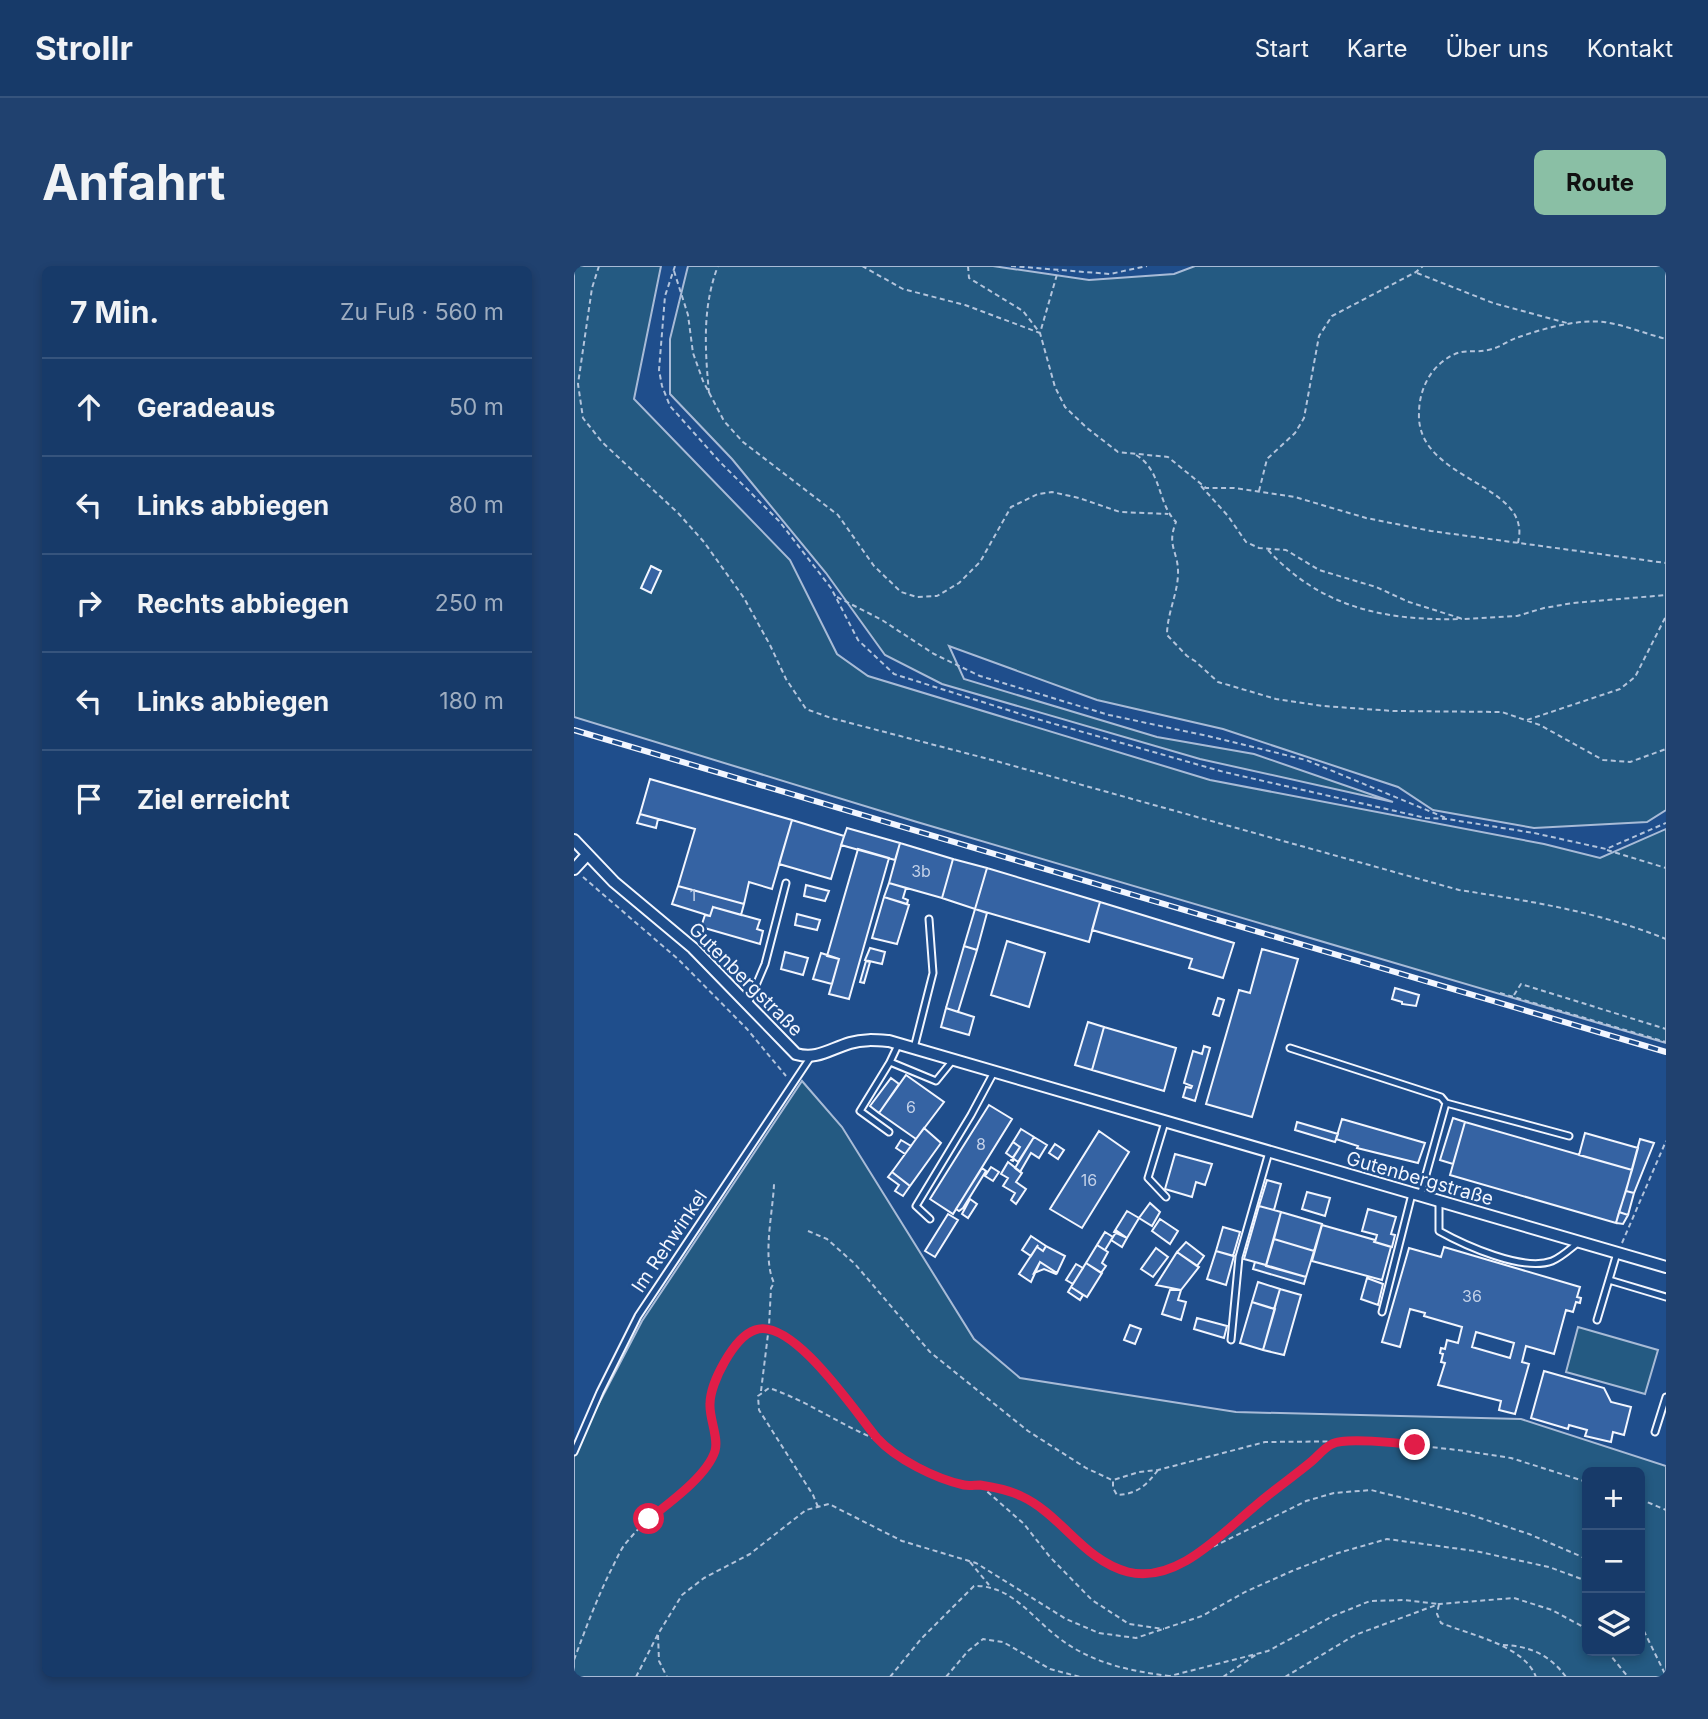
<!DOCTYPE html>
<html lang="de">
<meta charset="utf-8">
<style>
body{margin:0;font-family:Inter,sans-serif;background:#20416f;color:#f1f3f6}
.controls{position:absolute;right:21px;bottom:21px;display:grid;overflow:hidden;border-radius:10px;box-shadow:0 4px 10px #0003}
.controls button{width:63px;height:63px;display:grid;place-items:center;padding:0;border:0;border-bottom:2px solid #36547d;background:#173a69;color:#f1f3f6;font:35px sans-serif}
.stop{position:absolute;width:21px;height:21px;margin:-16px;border:5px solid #e11d48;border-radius:50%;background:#fff}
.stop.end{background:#e11d48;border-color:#fff;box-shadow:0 2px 7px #0008}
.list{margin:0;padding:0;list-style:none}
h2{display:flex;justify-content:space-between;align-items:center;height:91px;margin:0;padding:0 28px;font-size:30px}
h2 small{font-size:23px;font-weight:400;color:#9eadc0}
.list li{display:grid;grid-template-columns:46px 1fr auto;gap:21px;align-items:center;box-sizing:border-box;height:98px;padding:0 28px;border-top:2px solid #36547d}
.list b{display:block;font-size:26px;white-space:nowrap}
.list em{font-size:23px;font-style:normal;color:#9eadc0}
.icon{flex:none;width:38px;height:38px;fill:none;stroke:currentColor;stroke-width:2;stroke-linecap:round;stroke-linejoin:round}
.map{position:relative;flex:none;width:1092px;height:1411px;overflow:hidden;border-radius:10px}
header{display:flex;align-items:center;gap:42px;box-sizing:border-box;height:98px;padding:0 35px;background:#173a69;border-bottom:2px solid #36547d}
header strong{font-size:33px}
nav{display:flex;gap:38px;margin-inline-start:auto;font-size:24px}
.intro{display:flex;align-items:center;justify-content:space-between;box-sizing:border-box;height:168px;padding:0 42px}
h1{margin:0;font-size:49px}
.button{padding:18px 32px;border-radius:10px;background:#8abfa5;color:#111;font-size:24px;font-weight:700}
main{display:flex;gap:42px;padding:0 42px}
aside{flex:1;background:#173a69;border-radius:10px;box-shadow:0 4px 10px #0003}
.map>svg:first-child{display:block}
.green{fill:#245a82;stroke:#a8bbd7;stroke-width:2;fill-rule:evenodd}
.building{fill:#3563a3;stroke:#f2f6ff;stroke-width:2;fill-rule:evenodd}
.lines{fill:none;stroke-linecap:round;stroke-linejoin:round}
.lane-casing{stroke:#f2f6ff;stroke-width:9}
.street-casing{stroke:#f2f6ff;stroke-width:14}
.path{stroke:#b3c4dc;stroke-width:2;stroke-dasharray:5 3.5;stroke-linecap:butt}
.lane{stroke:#1f4e8c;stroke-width:5}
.street{stroke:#1f4e8c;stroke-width:10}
.rail-casing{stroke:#f2f6ff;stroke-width:6}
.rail{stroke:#1f4e8c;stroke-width:3.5;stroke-dasharray:10;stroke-linecap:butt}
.route{stroke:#e11d48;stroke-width:9}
.labels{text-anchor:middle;stroke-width:5;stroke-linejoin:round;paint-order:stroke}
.number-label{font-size:16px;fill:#c3d1e8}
.street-label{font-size:19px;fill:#f2f6ff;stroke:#1f4e8c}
</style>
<header>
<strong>Strollr</strong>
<nav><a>Start</a><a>Karte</a><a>Über uns</a><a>Kontakt</a></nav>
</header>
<div class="intro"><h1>Anfahrt</h1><a class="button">Route</a></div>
<main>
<aside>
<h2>7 Min.<small>Zu Fuß · 560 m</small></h2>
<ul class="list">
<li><svg class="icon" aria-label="ahead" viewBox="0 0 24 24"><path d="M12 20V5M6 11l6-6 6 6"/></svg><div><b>Geradeaus</b></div><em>50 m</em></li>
<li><svg class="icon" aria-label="left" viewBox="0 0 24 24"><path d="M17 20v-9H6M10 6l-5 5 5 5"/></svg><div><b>Links abbiegen</b></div><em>80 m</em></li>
<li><svg class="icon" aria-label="right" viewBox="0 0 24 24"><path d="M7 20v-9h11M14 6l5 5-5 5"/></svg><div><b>Rechts abbiegen</b></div><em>250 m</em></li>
<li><svg class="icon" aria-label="left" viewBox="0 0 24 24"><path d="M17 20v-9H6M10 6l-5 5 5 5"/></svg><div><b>Links abbiegen</b></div><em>180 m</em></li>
<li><svg class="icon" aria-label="arrive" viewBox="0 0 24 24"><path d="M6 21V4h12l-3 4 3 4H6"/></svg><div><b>Ziel erreicht</b></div></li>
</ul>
</aside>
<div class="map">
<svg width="1092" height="1411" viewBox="0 0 1092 1411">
<rect width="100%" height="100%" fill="#1f4e8c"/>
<!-- green -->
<path class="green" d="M0 0H87L60 133 216 294 263 388 294 410 636 514 970 578 1026 592 1092 563V777L343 556 0 451Z
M114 0H419L515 14 600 8 621 0H1092V544L1073 556 960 562 859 544 824 521 649 463 523 434 375 380 390 413 583 471 680 488 819 536 626 493 368 418 311 389 252 307 158 193 96 128V73Z
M228 815 268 861 400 1073 446 1112 662 1146 947 1153 1092 1200V1411H0V1185L68 1055ZM1013 1206H1066V1385H1013Z
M1004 1061 1084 1084 1071 1128 992 1106Z"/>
<!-- building -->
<path class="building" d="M77 300 87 305 77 327 67 322Z
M76 513 218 554 198 623 175 616 170 638 104 620 121 563 66 548Z
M66 548 84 553 82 562 63 557Z
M218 554 270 570 257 613 205 598Z
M273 562 326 577 321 594 267 579Z
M326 577 379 593 368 632 315 617Z
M284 583 315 592 275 733 255 728 265 693 253 690Z
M379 593 413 602 401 643 368 632Z
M413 602 526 636 515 676 401 643Z
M315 617 332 622 329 632 334 634 333 638 310 631Z
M232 619 255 625 251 635 230 630Z
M104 620 170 638 167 649 139 641 136 650 98 638Z
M310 631 335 639 323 678 298 672Z
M526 636 660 677 649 712 615 702 618 693 518 664Z
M139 641 186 654 183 663 189 665 186 678 127 661 131 649 136 650Z
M401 643 413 647 403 684 390 680Z
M223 648 246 654 243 664 221 659Z
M433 675 471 687 455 741 417 729Z
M390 680 403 684 384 746 372 742Z
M296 682 311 686 308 698 291 694Z
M688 683 724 693 678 851 632 838 665 724 676 727Z
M211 686 234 692 229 709 207 703Z
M247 687 265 693 258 718 239 713Z
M292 695 296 696 290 717 286 716Z
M821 722 845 729 842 740 828 738V736L818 733Z
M644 732 650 734 645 750 639 748Z
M372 742 400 751 395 769 367 761Z
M514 756 530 761 518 804 501 799Z
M530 761 602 782 590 825 518 804Z
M630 780 636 782 621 835 609 831 612 821 617 822 618 820 610 817 619 785 628 788Z
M332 809 370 836 342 873 305 847Z
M317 812 325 818 305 847 296 840Z
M415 839 438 853 379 948 356 933Z
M879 852 891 856 879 898 866 894Z
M768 853 851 877 844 897 783 882 784 880 762 873Z
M723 856 764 868 761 876 721 864Z
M891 856 1058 904 1042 957 876 909Z
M350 862 367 877 336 920 318 906Z
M447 863 460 871 444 896 440 893 439 895 437 894 446 881 439 876Z
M525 865 555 886 508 962 476 943Z
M1011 867 1064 882 1058 904 1005 889Z
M460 871 473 879 465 892 457 887 446 906 441 902Z
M1066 873 1080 877 1060 927 1052 925Z
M327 874 337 880 331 888 322 882Z
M439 876 446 881 439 892 432 887Z
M481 878 490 884 484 893 475 887Z
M601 888 638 898 631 919 622 916 618 931 591 923Z
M434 896 448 907 442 916 452 923 442 938 437 934 441 927 429 920 434 912 427 908Z
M417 901 425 906 419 915 411 910Z
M408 902 412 905 389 942 385 945 382 943Z
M318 906 336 920 329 930 321 925 325 919 314 911Z
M693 914 707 918 700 944 685 940Z
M1052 925 1060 927 1054 949 1045 946Z
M733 926 756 932 751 950 728 943Z
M396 933 403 938 394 952 388 948Z
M576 937 586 946 578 960 565 952Z
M685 940 707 946 692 999 670 993Z
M794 943 822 951 817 968 821 969 818 981 801 976 803 969 788 965Z
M553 945 565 952 553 972 540 966Z
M707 946 748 958 740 985 700 973Z
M1045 946 1054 949 1049 958 1042 957Z
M374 948 384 954 361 991 351 985Z
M586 953 604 965 596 978 578 965Z
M748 959 801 974 800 976 817 981 808 1014 738 995Z
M649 961 666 966 659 990 642 985Z
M543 965 553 972 548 981 537 974Z
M531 966 539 971 531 984 523 979Z
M457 970 472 980 469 985 463 981 464 979 457 990 448 984Z
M700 973 740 985 732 1011 692 1000Z
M612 976 630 990 623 1000 603 986Z
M464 979 463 981 469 985 472 980 491 990 483 1007 466 996 457 1016 445 1008Z
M523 979 534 986 528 997 532 1000 527 1007 512 997Z
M870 981 1006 1021 1003 1031 1007 1032 1006 1037 1002 1036 999 1046 992 1044 980 1088 952 1080 948 1096 955 1098 941 1148 925 1144 927 1135 864 1119 871 1097 867 1096 869 1088 866 1087 867 1082 871 1083 873 1074 884 1077 888 1061 850 1050 851 1047 836 1043 826 1081 808 1076 835 982 867 991ZM902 1066 940 1077 936 1092 898 1081Z
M582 982 594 991 579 1011 567 1003Z
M642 985 660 990 652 1019 633 1013Z
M603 986 625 1001 607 1024 582 1019Z
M466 996 483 1007 482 1008 470 1003 460 1007Z
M681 996 732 1011 730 1018 679 1003Z
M512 997 528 1007 513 1031 497 1021Z
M502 998 509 1002 499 1018 492 1014Z
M793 1012 809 1018 804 1039 787 1033Z
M684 1016 706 1023 700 1043 678 1036Z
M497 1021 509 1029 506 1034 494 1026Z
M706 1023 727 1029 710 1089 689 1084Z
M596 1024H607L604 1034 612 1036 607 1054 588 1048Z
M678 1036 701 1043 689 1084 666 1077Z
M623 1052 653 1060 650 1072 620 1063Z
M556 1059 567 1063 561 1078 550 1074Z
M970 1105 1030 1122 1037 1136 1057 1141 1050 1169 1039 1166 1037 1176 1011 1170 1013 1164 995 1159 994 1163 957 1152Z"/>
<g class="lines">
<defs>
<path id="lane" d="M174 738 191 698 212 617
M324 779 316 796 362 815 379 794
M340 782 359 707 355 653
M716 782 867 831 872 837
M591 856 574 912 592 931
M315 866 286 845 316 796
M846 930 872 837 995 870
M865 936V965C890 979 949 1006 978 995 988 991 997 982 1005 976
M356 953 342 940 397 849 420 806
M1035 1014 1092 1031
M808 1046 838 928
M1023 1054 1043 987
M657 1074 665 991 695 886
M1081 1166 1092 1131
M0 1186 26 1126 64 1050 236 792"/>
<path id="street" d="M0 574 40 616 119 682 222 788C243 794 256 783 276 777 289 773 301 774 315 775L1092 1001
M0 603 12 590"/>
</defs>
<!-- lane casing -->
<use href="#lane" class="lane-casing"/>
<!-- street casing -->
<use href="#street" class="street-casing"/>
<!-- path -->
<path class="path" d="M25 0 18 22 4 118 9 152 28 176 104 247 130 276 170 332 196 379 212 413 232 443 257 452 422 495 885 624C956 635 1025 646 1092 673
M101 0 91 30 85 104 88 120 96 140 146 196 205 255 257 322 284 374 320 408 456 451 650 506 852 552 873 553 960 567 1032 583 1092 557
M288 0 329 23 391 39 466 67 484 5
M394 0 395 12 449 45 466 67 481 121 491 141 513 162 544 186 594 191 632 222H660L721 231 792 252 857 265 1092 297
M437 0 536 8 573 0
M100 5 114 49 119 87 129 115 150 155 169 176 264 249 300 300 327 326 343 331 363 330 385 317 406 296 437 241 464 228 478 226 505 232 546 246 594 248
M843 7 919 37 993 57
M135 127C131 84 128 41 144 0
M562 189C588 204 583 237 602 256 592 281 605 285 604 309 603 330 593 348 593 369L613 390 621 395 644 416 702 433 749 440 819 445 928 446 966 459 1029 494 1056 496 1092 483
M627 220 654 250 672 276 685 282 712 284 745 304 802 321 835 336 889 353 943 350 970 342 999 337 1092 329
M685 225 693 193 721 167 730 152 745 70 758 50 842 6 849 0
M944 277C945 272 946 266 945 261 939 216 842 209 845 147 845 128 853 108 868 96 889 79 898 89 918 83 926 81 934 75 942 72 968 63 1002 53 1030 56 1051 59 1072 68 1092 73
M694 284C747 342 812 355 888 353
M263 331 308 354 360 388 406 410 535 449 634 470 732 494 872 552
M953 454 1046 423 1061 411 1092 350
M1033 584 1092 602
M9 611 105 694 173 763 212 810
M926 727 1092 776
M940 729 947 718 1092 763
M234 965 253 973 281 998 356 1086 454 1165 512 1202 538 1214
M1048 977 1092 875
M187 1125 195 1060 197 1022 200 1017C188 991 199 946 200 918
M584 1204C572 1220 563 1228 543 1229L539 1222V1214L565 1206 584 1204 691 1176 799 1175 884 1184 937 1192 1013 1216
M407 1220 450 1258 476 1291 518 1334 555 1358 590 1363
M1066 1233 1092 1244
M244 1241 239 1229 185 1144 184 1130 195 1122C234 1135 266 1159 304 1174
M634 1281 758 1177
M396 1296 415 1319
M1066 1357 1092 1410
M84 1369 85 1395 93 1411
M929 1379C956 1380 976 1389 992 1411
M1033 1385 1054 1411
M0 1394C11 1364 22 1335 36 1306 41 1297 45 1286 51 1278 59 1269 67 1259 77 1251 95 1235 117 1222 131 1201 150 1173 133 1164 136 1136 138 1110 157 1079 179 1066 213 1044 284 1151 304 1173 322 1192 367 1216 392 1219 411 1222 432 1221 449 1231 494 1256 532 1324 592 1304L732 1235 760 1227 797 1224 897 1249 955 1268 1013 1293
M62 1411 84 1368 108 1329 130 1312 176 1288 232 1244 255 1238 328 1275 402 1297 492 1353 525 1367 562 1372 628 1350 671 1326 718 1305 764 1287 813 1273 901 1285 975 1301 1013 1315
M316 1411 347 1373 400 1320C439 1319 459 1354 489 1375 521 1398 557 1405 595 1410
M372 1411 394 1385 409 1373 429 1376 476 1403 506 1411
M592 1411 694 1385 759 1350 796 1335 830 1334 865 1338 863 1348 867 1357C896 1369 950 1379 962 1411
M649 1411 683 1388
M711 1411 781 1369 865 1338 940 1332 978 1344 1013 1363"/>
<!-- lane -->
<use href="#lane" class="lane"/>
<!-- street -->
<use href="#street" class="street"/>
<defs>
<path id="rail" d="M0 464 1092 786"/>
</defs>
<!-- rail casing -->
<use href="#rail" class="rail-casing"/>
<!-- rail -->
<use href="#rail" class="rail"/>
</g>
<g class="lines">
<!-- route -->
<path class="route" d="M75 1253C95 1237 133 1210 141 1185 145 1172 135 1152 136 1138 136 1117 160 1071 181 1064 218 1050 282 1147 303 1172 322 1193 362 1213 390 1219 395 1220 401 1219 406 1219 419 1221 435 1224 447 1230 487 1248 510 1295 554 1306 602 1318 646 1269 680 1241 698 1225 719 1211 738 1195 744 1190 750 1182 758 1178 770 1171 825 1177 841 1179"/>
</g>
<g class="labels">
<!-- number labels -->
<g class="number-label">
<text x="347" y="611">3b</text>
<text x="119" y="635">1</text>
<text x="337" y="847">6</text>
<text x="407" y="884">8</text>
<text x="515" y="920">16</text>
<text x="898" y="1036">36</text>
</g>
<!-- street labels -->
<g class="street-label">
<text transform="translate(172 713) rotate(45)" y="7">Gutenbergstraße</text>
<text transform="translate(846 912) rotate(16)" y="7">Gutenbergstraße</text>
<text transform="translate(95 975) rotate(-56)" y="7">Im Rehwinkel</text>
</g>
</g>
</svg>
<div class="controls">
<button>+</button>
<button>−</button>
<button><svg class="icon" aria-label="layers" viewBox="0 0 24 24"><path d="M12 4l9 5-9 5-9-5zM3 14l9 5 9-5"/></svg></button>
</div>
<div class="stop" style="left:75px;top:1253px"></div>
<div class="stop end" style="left:841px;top:1179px"></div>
</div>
</main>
